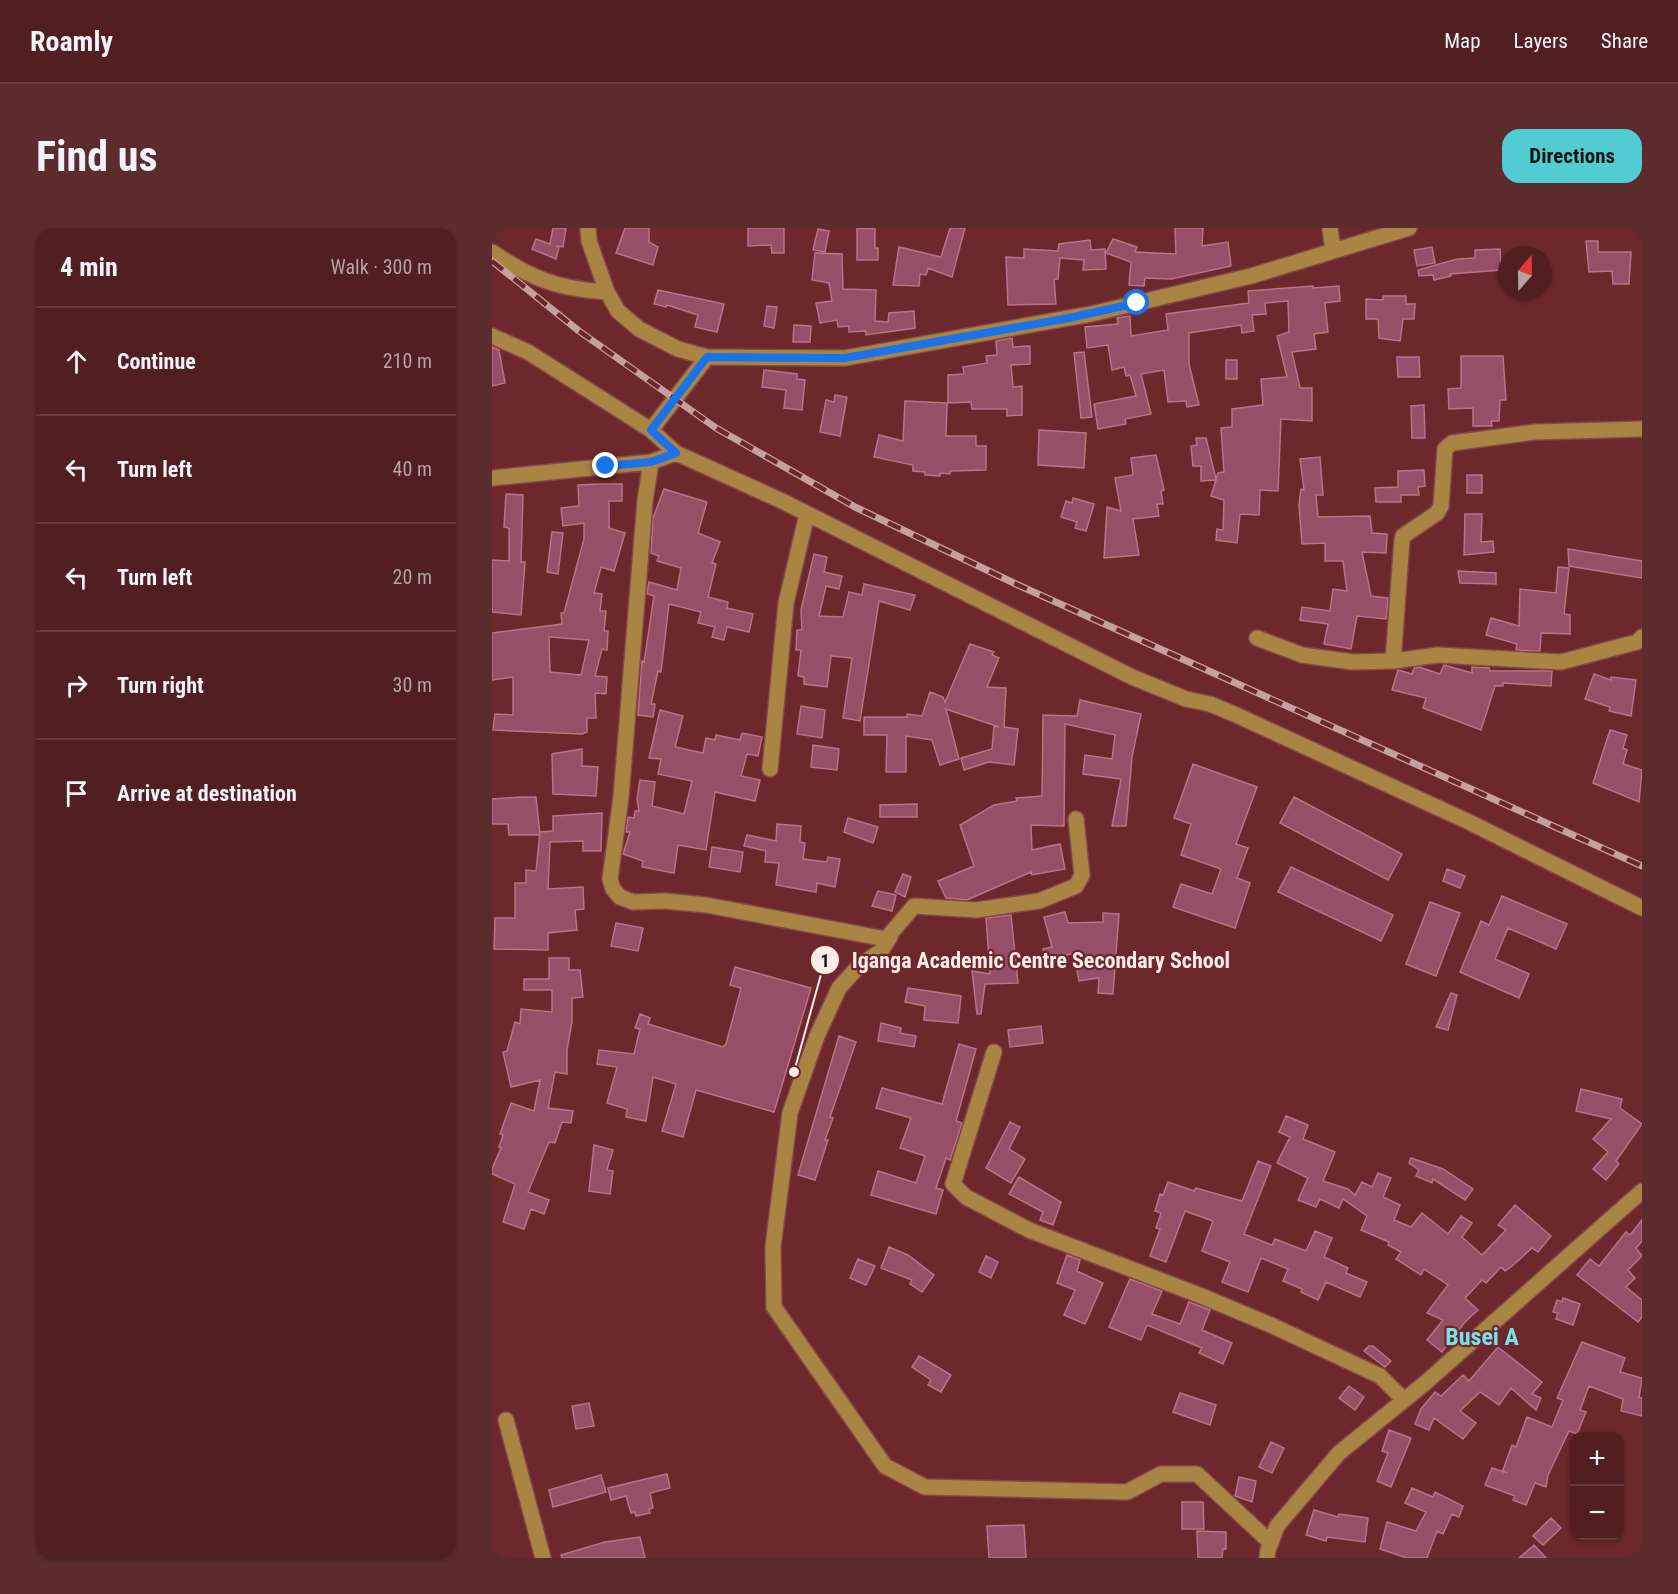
<!DOCTYPE html>
<meta charset="utf-8">
<style>
body{margin:0;font-family:"Roboto Condensed",sans-serif;background:#5b2b2e;color:#f1f3f6}
.controls{position:absolute;right:18px;bottom:18px;display:grid;overflow:hidden;border-radius:12px;box-shadow:0 2px 4px #0004}
.controls button{width:54px;height:54px;display:grid;place-items:center;padding:0;border:0;border-bottom:2px solid #673c3f;background:#511e21;color:#f1f3f6;font:30px sans-serif}
.compass{position:absolute;left:1006px;top:18px;width:54px;height:54px;border-radius:50%;background:#511e21;box-shadow:0 2px 4px #0004;rotate:20deg}
.stop{position:absolute;width:18px;height:18px;margin:-14px;border:4px solid #1a73e8;border-radius:50%;background:#fff}
.stop.end{background:#1a73e8;border-color:#fff;box-shadow:0 2px 6px #0008}
.list{margin:0;padding:0;list-style:none}
h2{display:flex;justify-content:space-between;align-items:center;height:78px;margin:0;padding:0 24px;font-size:26px}
h2 small{font-size:20px;font-weight:400;color:#b4a2a5}
.list li{display:grid;grid-template-columns:39px 1fr auto;gap:18px;align-items:center;box-sizing:border-box;height:108px;padding:0 24px;border-top:2px solid #673c3f}
.list b{display:block;font-size:22px;white-space:nowrap}
.list em{font-size:20px;font-style:normal;color:#b4a2a5}
.icon{flex:none;width:33px;height:33px;fill:none;stroke:currentColor;stroke-width:2;stroke-linecap:round;stroke-linejoin:round}
.map{position:relative;flex:none;width:1150px;height:1330px;overflow:hidden;border-radius:18px}
header{display:flex;align-items:center;gap:36px;box-sizing:border-box;height:84px;padding:0 30px;background:#511e21;border-bottom:2px solid #673c3f}
header strong{font-size:28px}
nav{display:flex;gap:33px;margin-inline-start:auto;font-size:21px}
.intro{display:flex;align-items:center;justify-content:space-between;box-sizing:border-box;height:144px;padding:0 36px}
h1{margin:0;font-size:42px}
.button{padding:15px 27px;border-radius:18px;background:#51ccd2;color:#111;font-size:21px;font-weight:700}
main{display:flex;gap:36px;padding:0 36px}
aside{flex:1;background:#511e21;border-radius:18px;box-shadow:0 2px 4px #0004}
.map>svg:first-child{display:block}
.building{fill:#954f67;stroke:#bc728a;stroke-width:1.5;fill-rule:evenodd}
.lines{fill:none;stroke-linecap:round;stroke-linejoin:round}
.minor-casing{stroke:#83474b;stroke-width:18}
.minor{stroke:#aa8443;stroke-width:15}
.rail-casing{stroke:#c6a0a1;stroke-width:7}
.rail{stroke:#6c282c;stroke-width:4.5;stroke-dasharray:14;stroke-linecap:butt}
.route{stroke:#1a73e8;stroke-width:8}
.labels{text-anchor:middle;stroke-width:4.5;stroke-linejoin:round;paint-order:stroke}
.quarter-label{font-size:24px;font-weight:bold;fill:#77e3e8;stroke:#6c282c}
.leader{fill:none;stroke:#feeceb;stroke-width:2}
.callout-dot{fill:#feeceb;stroke:#6c282c;stroke-width:2}
.mark-label{font-size:18px;text-anchor:middle;font-weight:bold;fill:#111}
.callout-label{font-size:22px;text-anchor:middle;font-weight:bold;fill:#feeceb;stroke:#6c282c;stroke-width:4.5;stroke-linejoin:round;paint-order:stroke}
</style>
<header>
<strong>Roamly</strong>
<nav><a>Map</a><a>Layers</a><a>Share</a></nav>
</header>
<div class="intro"><h1>Find us</h1><a class="button">Directions</a></div>
<main>
<aside>
<h2>4 min<small>Walk · 300 m</small></h2>
<ul class="list">
<li><svg class="icon" aria-label="ahead" viewBox="0 0 24 24"><path d="M12 20V5M6 11l6-6 6 6"/></svg><div><b>Continue</b></div><em>210 m</em></li>
<li><svg class="icon" aria-label="left" viewBox="0 0 24 24"><path d="M17 20v-9H6M10 6l-5 5 5 5"/></svg><div><b>Turn left</b></div><em>40 m</em></li>
<li><svg class="icon" aria-label="left" viewBox="0 0 24 24"><path d="M17 20v-9H6M10 6l-5 5 5 5"/></svg><div><b>Turn left</b></div><em>20 m</em></li>
<li><svg class="icon" aria-label="right" viewBox="0 0 24 24"><path d="M7 20v-9h11M14 6l5 5-5 5"/></svg><div><b>Turn right</b></div><em>30 m</em></li>
<li><svg class="icon" aria-label="arrive" viewBox="0 0 24 24"><path d="M6 21V4h12l-3 4 3 4H6"/></svg><div><b>Arrive at destination</b></div></li>
</ul>
</aside>
<div class="map">
<svg width="1150" height="1330" viewBox="0 0 1150 1330">
<rect width="100%" height="100%" fill="#6c282c"/>
<!-- building -->
<path class="building" d="M61 0H74L71 19 64 18 67 19 64 31 40 21 44 11 58 16Z
M133 0H157V14L166 19 161 37 124 25Z
M256 0H292V25H280L279 17 256 18Z
M365 0 383 1V20H386V32H365Z
M458 0H473L460 49 436 40 434 47 428 46 427 58 401 57 407 19 449 29Z
M683 0H711L710 18 736 14 739 38 679 51 653 50 652 58 637 57 639 34 614 25 621 11 645 19 643 24 684 26Z
M326 1 337 3 333 24 321 22Z
M598 12 599 22 613 21 614 41 591 42 592 32 568 30 566 51H562L564 76 516 77 514 29 532 30V21L566 23 567 16Z
M1094 13H1106V24H1139L1137 56H1121L1120 43 1097 44Z
M940 19 943 35 925 38 922 22Z
M1008 21 1009 42 958 46 959 48 942 52 941 47 927 48 926 42 965 31 983 30V22Z
M323 25 350 26 351 61 384 62 383 93 396 94 397 85 422 83 423 100 374 107V103L357 104V98L346 99 345 92 328 95 324 75 340 73 337 55 320 52Z
M821 58V60L847 58 848 73 833 75 836 104 822 106 824 121 800 124 808 160H820V193L789 191 786 263 768 262 767 287 748 286 745 315 724 312 725 301 731 302 732 272 719 268 724 252 709 253V238H701L699 218 705 217 704 210H714L724 251 726 245 732 244 729 200 740 199V181L771 177 769 151 795 149 785 108 797 104 796 73 773 75 774 86 760 87 762 103 750 105 749 97 697 105V136L707 177 695 179 694 173 676 174 672 142 649 146 659 186 633 191 634 196 606 201 602 176 644 168 638 147 634 148 632 139 620 142 616 117 595 120 593 99 626 96 625 90 638 88 639 108 676 102 674 86 757 75 756 63Z
M166 62 232 76 225 104 203 99 206 87 175 77 174 79 162 76Z
M891 68H914V76H923L922 91H911L908 113 887 110 886 91H874V71L891 72Z
M275 78 285 79 282 100 272 98Z
M302 97 319 98 318 114H301Z
M520 110 521 119 538 118V136L519 137 521 159 530 158V187L515 188V181H480L479 174 456 175V147L472 146 471 139 495 135 494 128 505 127 504 113Z
M0 119 7 122 13 155 0 158Z
M592 124 600 189 589 190 582 125Z
M969 128H1011L1014 172H1008L1007 193H999L1000 198H981V180L957 181 956 161 969 160Z
M905 129H927L928 149H906Z
M734 132H745V151H734Z
M272 142 305 146V151L313 152 310 182 292 180 294 162 270 159Z
M343 167 355 169 348 208 328 204 334 172 342 174Z
M413 173 455 175 454 208H484V218H494V242L458 243V246L448 245V248L433 247V244L421 243V237L382 229 387 207 411 213Z
M932 177 933 210H920L919 178Z
M547 202 594 205 592 240 546 237Z
M664 227 672 262 669 263 671 276H665L667 288 641 291 647 327 612 330 615 279 629 283 623 250 641 247 639 230Z
M828 229 831 267H824L826 289 878 288 880 305 895 306 894 325 870 324 879 368 896 370 894 391 865 388 859 421 832 416 836 396 808 392 810 379 838 383 841 361 855 363 851 333H833V315L810 316 807 277 809 261 812 262 808 231Z
M932 242 933 258 926 259 927 267H909V274H884L883 260 906 259V243Z
M975 247H990V265H975Z
M107 256H130V273H117V300L133 305 122 343 109 339 102 365 110 366 108 383H114L112 403H116L115 422 110 421 103 448 115 449 114 466 103 465 104 490H95V504L90 506 1 502 3 486 21 487V449L0 452V405L70 396 69 385H72L92 311V295L71 298 69 280 87 278 86 257ZM57 409 97 412 89 447 58 444Z
M172 261 215 274 206 305 228 314 220 335 224 336 216 369 236 374 235 380 261 386 257 404 235 399 232 412 220 409 223 399 206 395 209 384 177 376 169 444 166 443 159 476H163L161 489 146 487 150 433 152 434 162 368 155 366 157 354 185 362 189 340 165 333 167 328 159 325 161 290Z
M14 266 31 267 29 334H33L29 387 0 384V332L17 333V300L12 299Z
M581 270 602 276 594 303 583 300 585 294 569 289 574 273 580 275Z
M973 286H990L989 314 1001 313 1002 324 972 327Z
M60 304 71 305 66 346 55 344Z
M1076 321 1150 333V350L1077 338Z
M322 326 335 329 332 344 350 348 347 361 334 358 327 388 351 389 357 364 370 367 372 356 423 367 418 382 387 373 368 493 351 490 360 430 339 428 335 459 312 456V449L306 448 309 422H304L305 402H310L309 382Z
M1066 339 1077 340 1072 386 1078 387V406L1049 405 1048 423 1024 422 1025 416 994 407 999 390 1027 398 1028 361 1064 365Z
M966 343 1004 345V356L968 355Z
M478 416 502 424 500 427 507 430 495 459 514 460 512 499 526 501 522 537 497 534 472 542 469 530 500 521 502 498 507 499 454 481 467 531 448 537 440 512 414 508V544H394L395 507H372V489H415V486L430 488 438 464 451 469 453 474Z
M952 437 980 445V439L997 440 998 443H1060L1059 458 1011 455V458H1003L989 502 931 480 934 470 900 462 906 442 920 446 922 440 927 439 948 446Z
M1102 446 1119 452V449L1144 452 1139 488 1117 483 1118 479 1093 471Z
M588 472 649 486 640 529 634 598H620L629 551 591 546 593 527 620 531 623 507 573 496 572 598 539 597 540 622 568 616 573 641 540 647 539 644 475 672 454 670 446 653 482 638 468 597 502 577 525 573 524 570 550 568 551 487 585 488Z
M309 478 333 482 330 510 305 506Z
M168 482 191 488 183 519 211 525 214 510 223 512 224 507 248 512 250 505 270 509 266 528 255 526 249 548 268 552 263 573 223 564 214 622 186 617 182 645 150 639 151 633 131 626 138 604H134L136 589 142 590 143 583H147L145 571 148 552 163 554 160 578 192 586 200 553 166 546 169 531 157 530Z
M1118 502 1135 507 1131 520 1135 522 1131 536 1150 542 1147 574 1101 555Z
M321 517 347 521 345 542 319 539Z
M90 521V538L106 539 104 568 61 566 60 526Z
M701 536 765 559 744 616 756 620 745 650 758 655 743 700 681 679 689 656 720 666 729 641 689 627 699 596 682 590Z
M29 569H44L48 607H17L16 596H0V571Z
M802 569 910 626 896 652 788 595Z
M425 576V589H388V577Z
M110 585 109 623H91V613L58 614 56 661 91 659 92 681 83 682 85 702 56 705V722L2 721 3 690H23V655H34V642L44 643 48 604 61 603V588Z
M356 590 386 599 381 615 352 604Z
M285 596 309 598 308 614 313 615 311 631 335 634 336 629 348 631 343 659 325 655 324 664 284 657 287 635 273 634 274 623 252 618 255 607 284 613Z
M220 619 251 624 248 644 217 639Z
M799 639 901 687 889 713 786 664Z
M955 641 973 648 968 660 951 653Z
M411 646 419 649 413 669 403 664Z
M386 663 404 667 400 683 380 678Z
M1010 668 1075 696 1064 721 1016 700 1003 731 1037 746 1027 770 968 744 989 693 997 697Z
M938 674 968 685 944 748 914 736Z
M573 684 576 695 611 694V685L627 686 621 766 606 765 607 750 587 753 582 725 554 733 551 721 560 719 552 689Z
M519 687 526 755 493 756 489 786H485L480 743 498 746 494 690Z
M124 695 151 700 146 723 119 718Z
M57 730H77V742H88L91 769 80 770V794L75 822V846L63 844 56 880 81 883 79 895 70 894 63 915 57 914 36 964 57 972 52 986 39 981 32 1001 11 994 23 956 0 946V941L9 920 7 919 11 907 8 906 19 875 42 883 48 852 19 859 11 824 15 823 23 794 28 796 29 781 60 784V762H32V751H57Z
M243 739 319 760 282 884 204 862 191 909 170 903 184 856 161 849 154 893 134 889 135 881 115 875 125 839 105 836 107 822 142 826 148 801 143 800 148 786 158 790 156 796 231 819 234 816 249 760 238 757Z
M416 760 469 768 466 795 432 792 433 778 413 774Z
M959 765 965 767 956 802 944 799Z
M389 795 409 800 408 805 424 808 422 819 386 813Z
M549 798 551 815 518 819 516 802Z
M347 808 364 814 338 889 341 890 333 912H336L323 952 306 947Z
M467 816 484 821 464 893 470 895 458 932 454 930 444 960 451 962 444 986 379 967 386 943 424 955 433 928 408 920 419 890 384 880 390 860 450 876Z
M1089 861 1130 871 1128 880 1150 896 1124 933 1127 936 1114 952 1101 941 1116 924 1101 911 1119 891 1084 883Z
M794 888 816 897 811 911 843 924 831 953 856 961 863 967 870 954 880 959 886 945 899 950 891 969 908 977 902 992 919 999 930 985 956 1006 969 988 980 995 970 1009 990 1027 1014 1002 1006 997 1023 977 1059 1008 1046 1024 1040 1020 1019 1039 1013 1043 1009 1039 994 1055 990 1052 973 1070 986 1082 973 1094 950 1124 935 1112 951 1092 935 1085 956 1057 932 1041 929 1047 904 1031 909 1024 896 1017 897 1014 869 1002 875 988 851 971 847 980 828 971 824 979 806 972 816 950 785 935 798 909 787 904Z
M518 894 528 899 517 921 533 931 519 955 494 940Z
M102 917 121 922 115 942 121 943 118 966 97 963Z
M919 930 951 941 981 961 973 972 941 951 940 955 924 948 927 942 917 935Z
M766 933 779 938 752 1006 780 1017 783 1011 814 1023 823 1003 840 1010 832 1029 856 1040 854 1045 875 1054 868 1069 834 1054 826 1072 809 1064 810 1061 791 1053 796 1041 769 1030 756 1064 730 1054 738 1034 710 1023 721 993 693 983 674 1034 658 1028 668 1001 664 1000 669 985 663 983 668 966 671 967 676 954 702 963 704 960 750 973Z
M527 949 569 974 561 997 548 992 551 984 517 966Z
M1150 992V1013L1144 1020 1150 1028 1136 1042 1143 1050 1134 1059 1150 1072V1089L1146 1094 1085 1047 1098 1031 1107 1038 1134 1004 1138 1007Z
M397 1019 416 1027 442 1047 430 1064 418 1056 420 1052 389 1040Z
M575 1027 588 1032 585 1043 611 1055 593 1096 572 1087 583 1062 565 1055Z
M494 1028 506 1034 499 1050 487 1044Z
M366 1031 383 1038 374 1057 358 1050Z
M638 1051 670 1063 660 1086 688 1096 697 1074 718 1082 710 1102 740 1115 731 1136 707 1125 710 1120 655 1097 649 1112 617 1099Z
M1071 1070 1088 1076 1081 1097 1064 1091 1066 1085 1061 1084 1065 1072 1070 1074Z
M1090 1114 1133 1130 1128 1144 1150 1150 1147 1170H1150V1188L1129 1183 1131 1171 1097 1158 1088 1182 1094 1184 1085 1206 1077 1203 1056 1247 1054 1259 1043 1255 1034 1277 1021 1272 1023 1268 993 1257 1000 1240 1015 1245 1011 1242 1020 1217 1024 1219 1035 1189 1060 1199 1071 1172 1065 1170Z
M877 1118H881L899 1133 893 1139 872 1123Z
M1006 1119 1050 1154 1040 1166 1049 1170 1044 1182 1019 1160 1007 1177 988 1164 968 1183 984 1195 971 1211 942 1190 937 1202 923 1196 929 1181 943 1164 949 1168 971 1147 977 1153Z
M427 1128 459 1147 449 1164 436 1157 439 1152 420 1139Z
M857 1158 872 1169 863 1182 847 1170Z
M688 1165 724 1177 718 1197 681 1184Z
M97 1175 102 1198 84 1201 80 1178Z
M897 1202 919 1210 899 1259 885 1253 896 1225 890 1223Z
M779 1214 792 1220 780 1245 767 1239Z
M175 1246 178 1260 158 1265 161 1280 157 1281 158 1285 144 1288 143 1284 139 1285 134 1268 119 1272 116 1260Z
M109 1247 114 1264 61 1279 57 1262Z
M747 1249 764 1253 760 1274 743 1268Z
M920 1260 941 1269 943 1264 971 1278 967 1289 960 1286 951 1306 945 1303 935 1330H915L888 1321 895 1294 924 1303 934 1284 913 1275Z
M690 1274H711L712 1301H690Z
M822 1282 846 1289 847 1286 876 1290 873 1314 835 1309 834 1313 814 1307Z
M1059 1290 1069 1300 1051 1317 1041 1308Z
M532 1297 534 1330H497L495 1298Z
M705 1303 734 1304V1321H731L730 1330H706Z
M148 1309 153 1330H70L69 1327 113 1314Z
M1042 1317 1054 1330H1027Z"/>
<g class="lines">
<defs>
<path id="minor" d="M96 0 97 13 115 64 126 83 147 101 186 121 215 129 353 130 599 86 759 48 917 0
M838 0 841 23
M0 24C40 51 66 61 115 64
M0 108 36 124 159 202 184 225 290 273 640 449 694 471 718 476 742 486 977 594 1150 680
M159 202 215 129
M159 234 153 273 129 569 118 651 121 661 128 669 141 674 173 673 214 677 394 711 422 678 484 682 547 673 584 658 590 647 584 591
M0 250 159 234 184 225
M765 410 810 427 861 434 901 433 946 427 1069 434 1145 414 1150 409
M901 433 910 312 911 308 945 285 949 278 953 221 960 215 1043 204 1150 201
M278 541 294 375 315 286
M398 709 389 723 366 739 347 760 325 808 298 885 281 1019 282 1079 393 1238 433 1259 635 1264 669 1246H705L779 1315
M502 824 461 956 474 969 537 1002 707 1067 781 1098 888 1148 912 1172
M14 1192 51 1330
M775 1330 776 1322 785 1298 847 1225 932 1156 1150 963"/>
</defs>
<!-- minor casing -->
<use href="#minor" class="minor-casing"/>
<!-- minor -->
<use href="#minor" class="minor"/>
<defs>
<path id="rail" d="M0 33 87 103 224 200 363 279 526 357 1150 638"/>
</defs>
<!-- rail casing -->
<use href="#rail" class="rail-casing"/>
<!-- rail -->
<use href="#rail" class="rail"/>
</g>
<g class="lines">
<!-- route -->
<path class="route" d="M114 238 159 234 184 225 159 202 215 129 353 130 577 90 645 75"/>
</g>
<g class="labels">
<!-- quarter labels -->
<g class="quarter-label">
<text x="990" y="1117">Busei A</text>
</g>
</g>
<!-- callouts -->
<path class="leader" d="M302 844L333 732"/>
<g class="callout-dot">
<circle cx="302" cy="844" r="6"/>
<circle cx="333" cy="732" r="15"/>
</g>
<g class="mark-label">
<text x="333" y="739">1</text>
</g>
<g class="callout-label">
<text x="549" y="740">Iganga Academic Centre Secondary School</text>
</g>
</svg>
<div class="controls">
<button>+</button>
<button>−</button>
</div>
<svg class="compass" viewBox="-18 -18 36 36"><path d="M0-13l5 13h-10z" fill="#e53935"/><path d="M0 13l5-13h-10z" fill="#b4a2a5"/></svg>
<div class="stop" style="left:645px;top:75px"></div>
<div class="stop end" style="left:114px;top:238px"></div>
</div>
</main>
